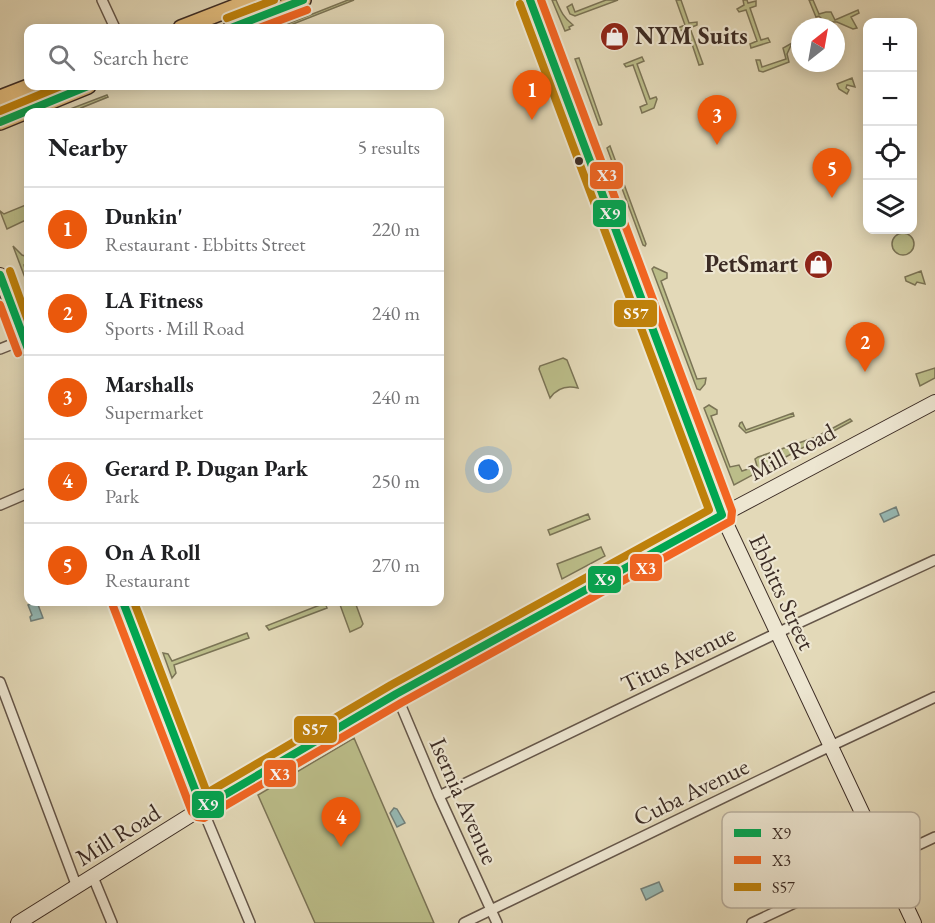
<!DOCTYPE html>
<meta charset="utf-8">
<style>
body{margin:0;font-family:"EB Garamond",serif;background:#f6f6f6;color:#202124}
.controls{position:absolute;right:18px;top:18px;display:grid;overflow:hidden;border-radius:12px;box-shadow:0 3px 15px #0003}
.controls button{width:54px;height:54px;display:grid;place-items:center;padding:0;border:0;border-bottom:2px solid #e0e0e0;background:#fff;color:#202124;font:30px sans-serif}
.compass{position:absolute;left:791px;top:18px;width:54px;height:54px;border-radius:50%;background:#fff;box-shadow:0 3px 15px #0003;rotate:31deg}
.you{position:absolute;left:489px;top:470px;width:21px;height:21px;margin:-15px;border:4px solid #fff;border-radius:50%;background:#1a73e8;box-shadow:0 0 0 9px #1a73e833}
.badge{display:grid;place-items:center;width:39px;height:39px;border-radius:50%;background:#ea580c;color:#fff;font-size:20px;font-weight:700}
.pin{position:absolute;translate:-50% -50px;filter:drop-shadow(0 2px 3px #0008)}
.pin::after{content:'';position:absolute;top:32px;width:21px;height:18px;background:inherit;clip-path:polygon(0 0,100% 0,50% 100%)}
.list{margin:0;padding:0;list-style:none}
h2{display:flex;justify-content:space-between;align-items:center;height:78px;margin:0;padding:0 24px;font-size:26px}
h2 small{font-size:20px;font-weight:400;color:#757577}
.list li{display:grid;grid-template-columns:39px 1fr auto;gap:18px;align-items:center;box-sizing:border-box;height:84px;padding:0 24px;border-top:2px solid #e0e0e0}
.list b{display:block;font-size:22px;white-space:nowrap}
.list p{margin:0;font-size:20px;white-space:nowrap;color:#757577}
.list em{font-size:20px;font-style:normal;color:#757577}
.icon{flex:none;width:33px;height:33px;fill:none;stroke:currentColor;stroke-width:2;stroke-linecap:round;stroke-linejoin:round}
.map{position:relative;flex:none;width:935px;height:923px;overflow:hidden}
.search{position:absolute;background:#fff;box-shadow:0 3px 15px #0003;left:24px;top:24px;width:420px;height:66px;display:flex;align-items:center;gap:15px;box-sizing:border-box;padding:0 21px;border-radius:12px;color:#757577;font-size:22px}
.panel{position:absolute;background:#fff;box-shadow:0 3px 15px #0003;left:24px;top:108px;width:420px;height:498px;border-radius:12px}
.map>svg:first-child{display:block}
.green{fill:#bbbd89;stroke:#7b7456;stroke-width:1.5}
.water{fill:#96b9b4;stroke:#72807a;stroke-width:1.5}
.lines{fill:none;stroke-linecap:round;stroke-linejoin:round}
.street-casing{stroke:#655649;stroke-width:12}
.secondary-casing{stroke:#3b2b24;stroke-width:16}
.primary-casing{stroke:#3b2b24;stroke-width:18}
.street{stroke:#ede6d1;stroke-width:9}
.secondary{stroke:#ede6d1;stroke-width:14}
.primary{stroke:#e2bc7c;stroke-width:15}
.bus-1-casing{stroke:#ede6d1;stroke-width:12}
.bus-2-casing{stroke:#ede6d1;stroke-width:12}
.bus-3-casing{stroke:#ede6d1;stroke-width:12}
.bus-1{stroke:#00a651;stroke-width:8}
.bus-2{stroke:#f26522;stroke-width:8}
.bus-3{stroke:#bf810b;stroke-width:8}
.bus-dot{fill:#3b2b24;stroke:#ede6d1;stroke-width:2}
.labels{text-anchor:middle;stroke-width:4.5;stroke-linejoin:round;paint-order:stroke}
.poi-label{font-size:24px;font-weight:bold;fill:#3b2b24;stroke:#ede6d1;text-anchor:start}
.street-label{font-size:24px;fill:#3b2b24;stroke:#ede6d1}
.key{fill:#ede6d1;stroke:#b8ae9d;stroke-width:1.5}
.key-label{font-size:16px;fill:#3b2b24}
.line-badge{stroke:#ede6d1;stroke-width:2}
.badge-label{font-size:16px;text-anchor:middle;font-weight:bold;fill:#fff}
</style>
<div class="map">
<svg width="935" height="923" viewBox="0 0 935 923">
<rect width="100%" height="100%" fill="#e3d9b8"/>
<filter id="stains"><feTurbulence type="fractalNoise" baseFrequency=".00333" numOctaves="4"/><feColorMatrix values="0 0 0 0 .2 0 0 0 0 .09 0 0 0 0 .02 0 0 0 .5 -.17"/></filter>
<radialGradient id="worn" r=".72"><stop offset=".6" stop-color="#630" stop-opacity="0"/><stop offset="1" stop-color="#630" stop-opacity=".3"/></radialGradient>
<!-- green -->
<path class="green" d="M348 0H354L283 28H277Z
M552 0H556C561 12 564 18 573 25L569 27 570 29 565 31Z
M606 0H618L575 16 570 14 567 7 572 4 575 12Z
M676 0H681L689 23 697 22V25L690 28 703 64 699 65 687 29 679 31 678 28 685 25Z
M743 0H747L748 3 756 1V6L750 8 761 40 768 38 770 42 751 48 750 44 757 41 746 10 739 12 737 9 744 5Z
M809 0H813L819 14 826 12H831L835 20 858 10 859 13 851 17 857 28 853 29 837 22H825L819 16 816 17Z
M792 43 787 54 789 62 763 72 759 71 756 60H760L762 67 786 59 783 48Z
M642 57 644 61 637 64 650 99 656 97 657 99 654 108 642 113 640 107 647 104 633 65 626 67 624 64Z
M579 58 602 124 601 125H599L575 59Z
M852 78 855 87 847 85 846 88 849 90 847 94 839 89 837 84Z
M107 95 108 97 81 108 83 112H69L70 109Z
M610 146 646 244 645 246 643 245 607 148Z
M28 204V219L7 229 0 211 4 214Z
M892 244a11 11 0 1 1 22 0a11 11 0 1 1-22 0Z
M13 246 22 255 28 257V263L24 265 26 272 24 275Z
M654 267 667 273V278L661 281 697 379 706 378 705 384 700 390 697 389 652 269Z
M921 271 925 284 917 282 915 285 906 281 905 277Z
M563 358 567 360 578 388C566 385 557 388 550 398L539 369 540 366Z
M935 368V378L920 386 916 374Z
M709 405 717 410V414L711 416 730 467 739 465 742 471 757 466 755 459 758 457 816 437 850 419 852 421 734 485 704 408Z
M793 413 794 416 746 433 739 426 740 423 742 422 746 430Z
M588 514 590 519 550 535 548 530Z
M601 547 605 556 562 579 557 564Z
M339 602H355L363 624 361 627 350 632Z
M325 603 327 608 269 630 266 626Z
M247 633 249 638 174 665 176 673 172 678 163 653 168 654 172 661Z
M354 738 434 923H315L258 795Z"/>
<!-- water -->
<path class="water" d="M896 507 899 515 884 522 880 514Z
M37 602 43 618 31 621 30 617 32 615 28 605Z
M394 808 397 809 405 823 397 827 390 813Z
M659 882 663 891 646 900 641 889Z"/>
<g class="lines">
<defs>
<path id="street" d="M102 0 115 28
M0 349 25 339
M0 505 28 493
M0 682 77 887
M396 694 439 796 497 923
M439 796 777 633 935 560
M202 808 250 923
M93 877 112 923
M464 923 818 752 935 697
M752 923 935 837"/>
<path id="secondary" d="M530 0 722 515 914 923
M0 275 28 349
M123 602 202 808
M18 923 202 808 396 694 722 515 935 402"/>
<path id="primary" d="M181 28 253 0
M231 28 303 0
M0 98 31 86
M0 122 88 86"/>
</defs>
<!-- street casing -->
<use href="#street" class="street-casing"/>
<!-- secondary casing -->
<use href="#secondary" class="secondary-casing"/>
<!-- primary casing -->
<use href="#primary" class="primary-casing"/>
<!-- street -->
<use href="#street" class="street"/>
<!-- secondary -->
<use href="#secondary" class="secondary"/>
<!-- primary -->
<use href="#primary" class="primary"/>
<defs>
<path id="bus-1" d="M231 28 303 0
M0 122 88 86
M0 275 28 349
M123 602 202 808 396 694 722 515 530 0"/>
<path id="bus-2" d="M259 28 307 10
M0 305 18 353
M113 606 192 812 197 817 204 818 401 703 731 521 732 511 541 0"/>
<path id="bus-3" d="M227 18 274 0
M0 111 61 86
M10 271 28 321
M134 602 207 793 391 685 709 510 520 4"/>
</defs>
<!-- bus-1 casing -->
<use href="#bus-1" class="bus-1-casing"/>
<!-- bus-2 casing -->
<use href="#bus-2" class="bus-2-casing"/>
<!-- bus-3 casing -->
<use href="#bus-3" class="bus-3-casing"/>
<!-- bus-1 -->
<use href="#bus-1" class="bus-1"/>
<!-- bus-2 -->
<use href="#bus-2" class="bus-2"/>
<!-- bus-3 -->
<use href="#bus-3" class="bus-3"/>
</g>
<!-- icons -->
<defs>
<symbol id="shop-disc" viewBox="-11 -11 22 22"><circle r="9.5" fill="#8f2418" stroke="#ede6d1"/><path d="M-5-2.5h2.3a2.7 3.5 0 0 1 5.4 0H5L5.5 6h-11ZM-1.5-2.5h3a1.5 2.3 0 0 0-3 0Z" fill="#fff"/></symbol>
</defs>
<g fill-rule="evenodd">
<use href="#shop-disc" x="598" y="20" width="33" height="33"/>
<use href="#shop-disc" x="802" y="248" width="33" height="33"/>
</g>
<!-- markers -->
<circle class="bus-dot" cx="579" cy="161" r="5"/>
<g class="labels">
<!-- poi labels -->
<g class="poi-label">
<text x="635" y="44">NYM Suits</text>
<text x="798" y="272" text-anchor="end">PetSmart</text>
</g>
<!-- street labels -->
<g class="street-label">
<text transform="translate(792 452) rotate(-28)" y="8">Mill Road</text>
<text transform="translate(782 592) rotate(65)" y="8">Ebbitts Street</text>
<text transform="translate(678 659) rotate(-26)" y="8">Titus Avenue</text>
<text transform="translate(691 792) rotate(-26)" y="8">Cuba Avenue</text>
<text transform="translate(464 801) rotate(66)" y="8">Isernia Avenue</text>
<text transform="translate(118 835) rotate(-32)" y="8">Mill Road</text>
</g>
</g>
<!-- legend -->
<rect x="722" y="812" width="198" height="96" rx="9" class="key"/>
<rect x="734" y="829" width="27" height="8" fill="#00a651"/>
<rect x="734" y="856" width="27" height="8" fill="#f26522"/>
<rect x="734" y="883" width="27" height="8" fill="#bf810b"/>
<g class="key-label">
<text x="772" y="839">X9</text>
<text x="772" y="866">X3</text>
<text x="772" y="893">S57</text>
</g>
<g class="line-badge">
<rect x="589" y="161" width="35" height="29" rx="6" fill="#f26522"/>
<rect x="592" y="199" width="35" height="29" rx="6" fill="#00a651"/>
<rect x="613" y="299" width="45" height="29" rx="6" fill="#bf810b"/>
<rect x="629" y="553" width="34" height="29" rx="6" fill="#f26522"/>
<rect x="587" y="565" width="35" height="29" rx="6" fill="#00a651"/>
<rect x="293" y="715" width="45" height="29" rx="6" fill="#bf810b"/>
<rect x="263" y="759" width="34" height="29" rx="6" fill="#f26522"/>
<rect x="191" y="790" width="34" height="29" rx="6" fill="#00a651"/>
</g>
<g class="badge-label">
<text x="607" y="181">X3</text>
<text x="610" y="219">X9</text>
<text x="636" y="319">S57</text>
<text x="646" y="574">X3</text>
<text x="605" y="585">X9</text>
<text x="315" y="735">S57</text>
<text x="280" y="780">X3</text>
<text x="208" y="810">X9</text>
</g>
<rect width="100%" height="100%" filter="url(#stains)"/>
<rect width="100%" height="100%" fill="url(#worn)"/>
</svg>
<div class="controls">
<button>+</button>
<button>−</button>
<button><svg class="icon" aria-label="locate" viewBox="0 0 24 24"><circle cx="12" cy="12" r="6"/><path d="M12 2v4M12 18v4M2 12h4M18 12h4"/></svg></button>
<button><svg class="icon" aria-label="layers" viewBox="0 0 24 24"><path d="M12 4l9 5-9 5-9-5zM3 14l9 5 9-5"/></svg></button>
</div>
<svg class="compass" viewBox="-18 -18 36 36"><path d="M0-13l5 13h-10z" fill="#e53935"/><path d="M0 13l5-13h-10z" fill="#757577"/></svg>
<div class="you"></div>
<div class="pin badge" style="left:532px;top:120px">1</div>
<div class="pin badge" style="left:865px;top:372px">2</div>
<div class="pin badge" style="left:717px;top:145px">3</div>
<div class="pin badge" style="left:341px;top:847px">4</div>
<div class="pin badge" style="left:832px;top:198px">5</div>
<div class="search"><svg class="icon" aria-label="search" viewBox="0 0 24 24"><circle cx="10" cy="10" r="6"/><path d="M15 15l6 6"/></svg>Search here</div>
<section class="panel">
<h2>Nearby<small>5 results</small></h2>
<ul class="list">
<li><span class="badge">1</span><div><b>Dunkin'</b><p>Restaurant · Ebbitts Street</p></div><em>220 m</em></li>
<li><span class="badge">2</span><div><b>LA Fitness</b><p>Sports · Mill Road</p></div><em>240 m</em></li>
<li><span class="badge">3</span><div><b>Marshalls</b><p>Supermarket</p></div><em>240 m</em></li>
<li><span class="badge">4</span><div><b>Gerard P. Dugan Park</b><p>Park</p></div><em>250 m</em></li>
<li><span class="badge">5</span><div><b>On A Roll</b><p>Restaurant</p></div><em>270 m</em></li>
</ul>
</section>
</div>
